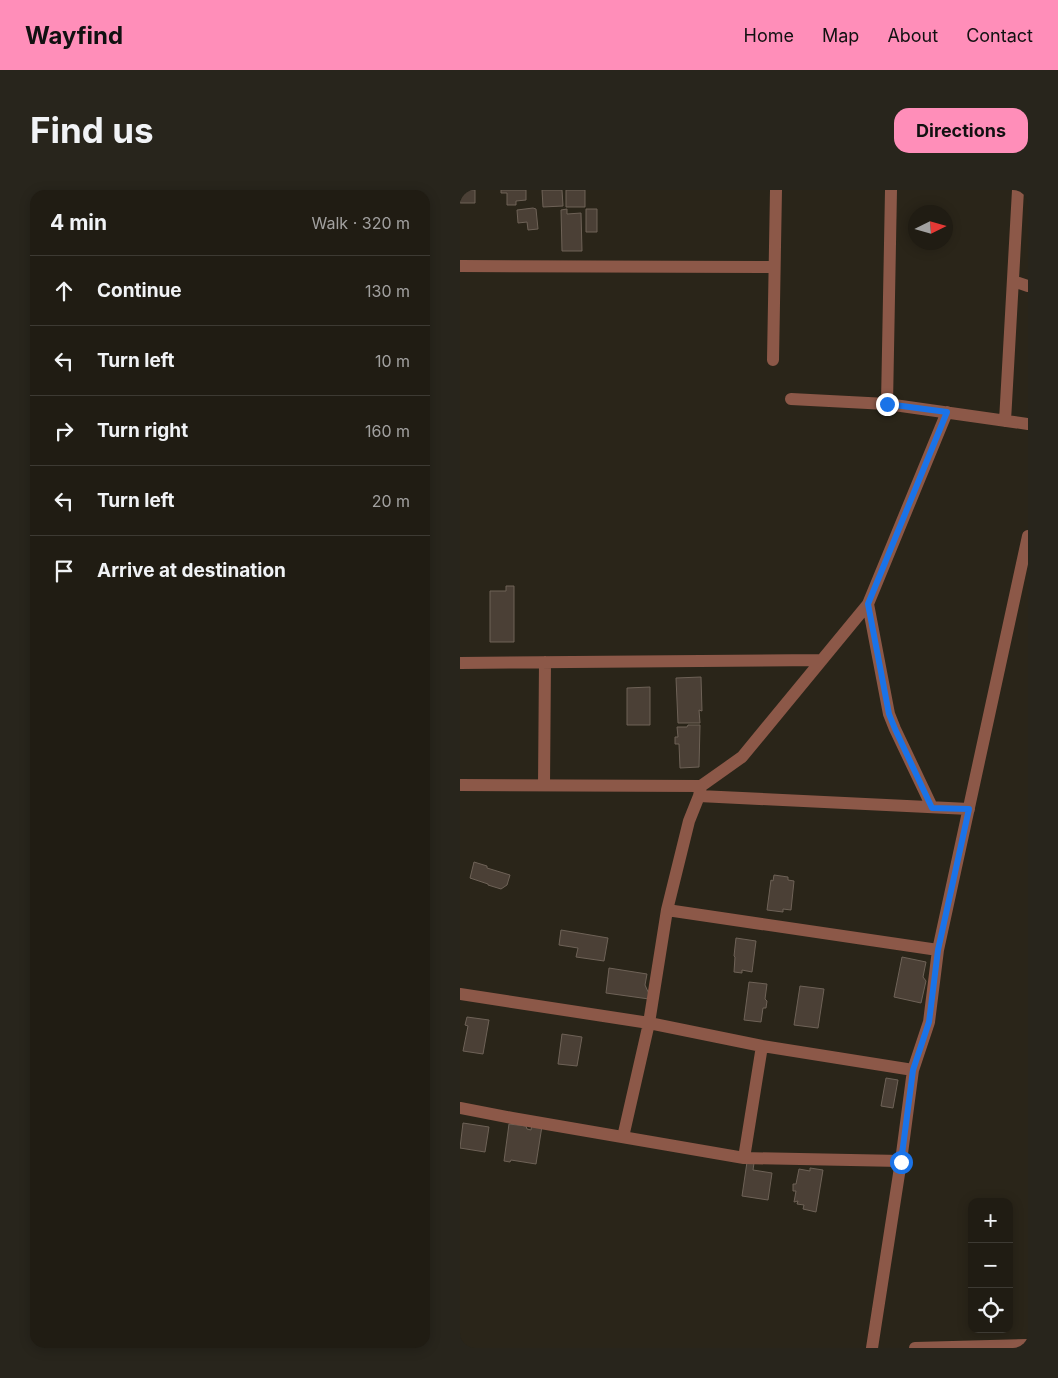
<!DOCTYPE html>
<meta charset="utf-8">
<style>
body{margin:0;font-family:Inter,sans-serif;background:#28251c;color:#f1f3f6}
.controls{position:absolute;right:15px;bottom:15px;display:grid;overflow:hidden;border-radius:10px;box-shadow:0 2px 12px #0003}
.controls button{width:45px;height:45px;display:grid;place-items:center;padding:0;border:0;border-bottom:1px solid #3d3a33;background:#201c13;color:#f1f3f6;font:25px sans-serif}
.compass{position:absolute;left:448px;top:15px;width:45px;height:45px;border-radius:50%;background:#201c13;box-shadow:0 2px 12px #0003;rotate:85deg}
.stop{position:absolute;width:15px;height:15px;margin:-11px;border:4px solid #1a73e8;border-radius:50%;background:#fff}
.stop.end{background:#1a73e8;border-color:#fff;box-shadow:0 1px 5px #0008}
.list{margin:0;padding:0;list-style:none}
h2{display:flex;justify-content:space-between;align-items:center;height:65px;margin:0;padding:0 20px;font-size:21px}
h2 small{font-size:16px;font-weight:400;color:#a2a1a0}
.list li{display:grid;grid-template-columns:32px 1fr auto;gap:15px;align-items:center;box-sizing:border-box;height:70px;padding:0 20px;border-top:1px solid #3d3a33}
.list b{display:block;font-size:19px;white-space:nowrap}
.list em{font-size:16px;font-style:normal;color:#a2a1a0}
.icon{flex:none;width:28px;height:28px;fill:none;stroke:currentColor;stroke-width:2;stroke-linecap:round;stroke-linejoin:round}
.map{position:relative;flex:none;width:568px;height:1158px;overflow:hidden;border-radius:15px}
header{display:flex;align-items:center;gap:30px;box-sizing:border-box;height:70px;padding:0 25px;background:#ff8eb9;color:#111}
header strong{font-size:24px}
nav{display:flex;gap:28px;margin-inline-start:auto;font-size:18px}
.intro{display:flex;align-items:center;justify-content:space-between;box-sizing:border-box;height:120px;padding:0 30px}
h1{margin:0;font-size:35px}
.button{padding:12px 22px;border-radius:15px;background:#ff8eb9;color:#111;font-size:18px;font-weight:700}
main{display:flex;gap:30px;padding:0 30px}
aside{flex:1;background:#201c13;border-radius:15px;box-shadow:0 2px 12px #0003}
.map>svg:first-child{display:block}
.building{fill:#4b4036;stroke:#6e6257}
.lines{fill:none;stroke-linecap:round;stroke-linejoin:round}
.minor{stroke:#8c5848;stroke-width:12}
.route{stroke:#1a73e8;stroke-width:6}
</style>
<header>
<strong>Wayfind</strong>
<nav><a>Home</a><a>Map</a><a>About</a><a>Contact</a></nav>
</header>
<div class="intro"><h1>Find us</h1><a class="button">Directions</a></div>
<main>
<aside>
<h2>4 min<small>Walk · 320 m</small></h2>
<ul class="list">
<li><svg class="icon" aria-label="ahead" viewBox="0 0 24 24"><path d="M12 20V5M6 11l6-6 6 6"/></svg><div><b>Continue</b></div><em>130 m</em></li>
<li><svg class="icon" aria-label="left" viewBox="0 0 24 24"><path d="M17 20v-9H6M10 6l-5 5 5 5"/></svg><div><b>Turn left</b></div><em>10 m</em></li>
<li><svg class="icon" aria-label="right" viewBox="0 0 24 24"><path d="M7 20v-9h11M14 6l5 5-5 5"/></svg><div><b>Turn right</b></div><em>160 m</em></li>
<li><svg class="icon" aria-label="left" viewBox="0 0 24 24"><path d="M17 20v-9H6M10 6l-5 5 5 5"/></svg><div><b>Turn left</b></div><em>20 m</em></li>
<li><svg class="icon" aria-label="arrive" viewBox="0 0 24 24"><path d="M6 21V4h12l-3 4 3 4H6"/></svg><div><b>Arrive at destination</b></div></li>
</ul>
</aside>
<div class="map">
<svg width="568" height="1158" viewBox="0 0 568 1158">
<rect width="100%" height="100%" fill="#2a2519"/>
<!-- building -->
<path class="building" d="M0 0H15V13H0Z
M41 0H66V10L56 11V15H47V3H41Z
M82 0H102L103 16 83 17Z
M106 0H125V17H106Z
M73 18 76 19 78 39 68 40 67 32 58 33 57 20Z
M107 19V24L121 23 122 61H102L101 20Z
M126 19H137V42H126Z
M46 396H54V452H30V401H46Z
M241 487 242 521 239 520 240 533H218L216 488Z
M190 497V535H167V498Z
M228 535H240L239 577 220 578 219 554H215V547H218L217 537H227Z
M14 672 27 676V678L50 685 47 695 41 699 28 695V694L10 688Z
M314 685 328 687V690L334 691 331 720 323 719V722L307 720 311 690 313 691Z
M101 740 148 748 144 771 116 767 118 758 99 755Z
M276 748 296 751 292 782 282 780V783L274 782 275 767 274 766Z
M442 767 466 772 463 787 466 791 461 813 434 807Z
M149 778 187 784 185 795 189 804V809L146 803Z
M289 792 307 794 305 809 307 811 306 818H303L301 832 284 830Z
M340 796 364 799 358 838 334 835Z
M7 827 29 830 23 864 3 861 8 836 5 835Z
M102 844 122 847 117 876 98 874Z
M426 888 438 890 433 918 421 916Z
M3 933 29 937 25 962 0 958Z
M49 934 66 936 67 939 71 940 72 934 82 936 76 974 51 970 50 972 44 971Z
M287 972 294 973 293 980 312 983 308 1010 282 1006Z
M350 978 363 980 356 1022 343 1019 344 1015 337 1014 338 1011 334 1012 336 1001H333V994H336L339 979 350 981Z"/>
<g class="lines">
<!-- minor -->
<path class="minor" d="M431 0 427 214 568 234
M0 76 314 77
M553 91 568 96
M313 170 316 0
M331 209 427 214
M545 231 558 0
M408 414 429 524 435 539 472 617
M0 473 362 470
M0 595 241 596
M84 595 85 472
M239 606 509 619
M207 720 478 760
M0 804 189 833 302 856 284 968
M302 856 453 880
M0 918 52 928 284 968 441 971
M163 947 189 833 207 720 229 631 239 606 241 596 282 567 408 414 487 222
M412 1158 441 971 453 880 469 832 478 760 568 346
M455 1158 568 1155"/>
</g>
<g class="lines">
<!-- route -->
<path class="route" d="M427 214 487 222 408 414 429 524 435 539 472 618 509 619 478 760 469 832 453 880 441 972"/>
</g>
</svg>
<div class="controls">
<button>+</button>
<button>−</button>
<button><svg class="icon" aria-label="locate" viewBox="0 0 24 24"><circle cx="12" cy="12" r="6"/><path d="M12 2v4M12 18v4M2 12h4M18 12h4"/></svg></button>
</div>
<svg class="compass" viewBox="-18 -18 36 36"><path d="M0-13l5 13h-10z" fill="#e53935"/><path d="M0 13l5-13h-10z" fill="#a2a1a0"/></svg>
<div class="stop" style="left:441px;top:972px"></div>
<div class="stop end" style="left:427px;top:214px"></div>
</div>
</main>
